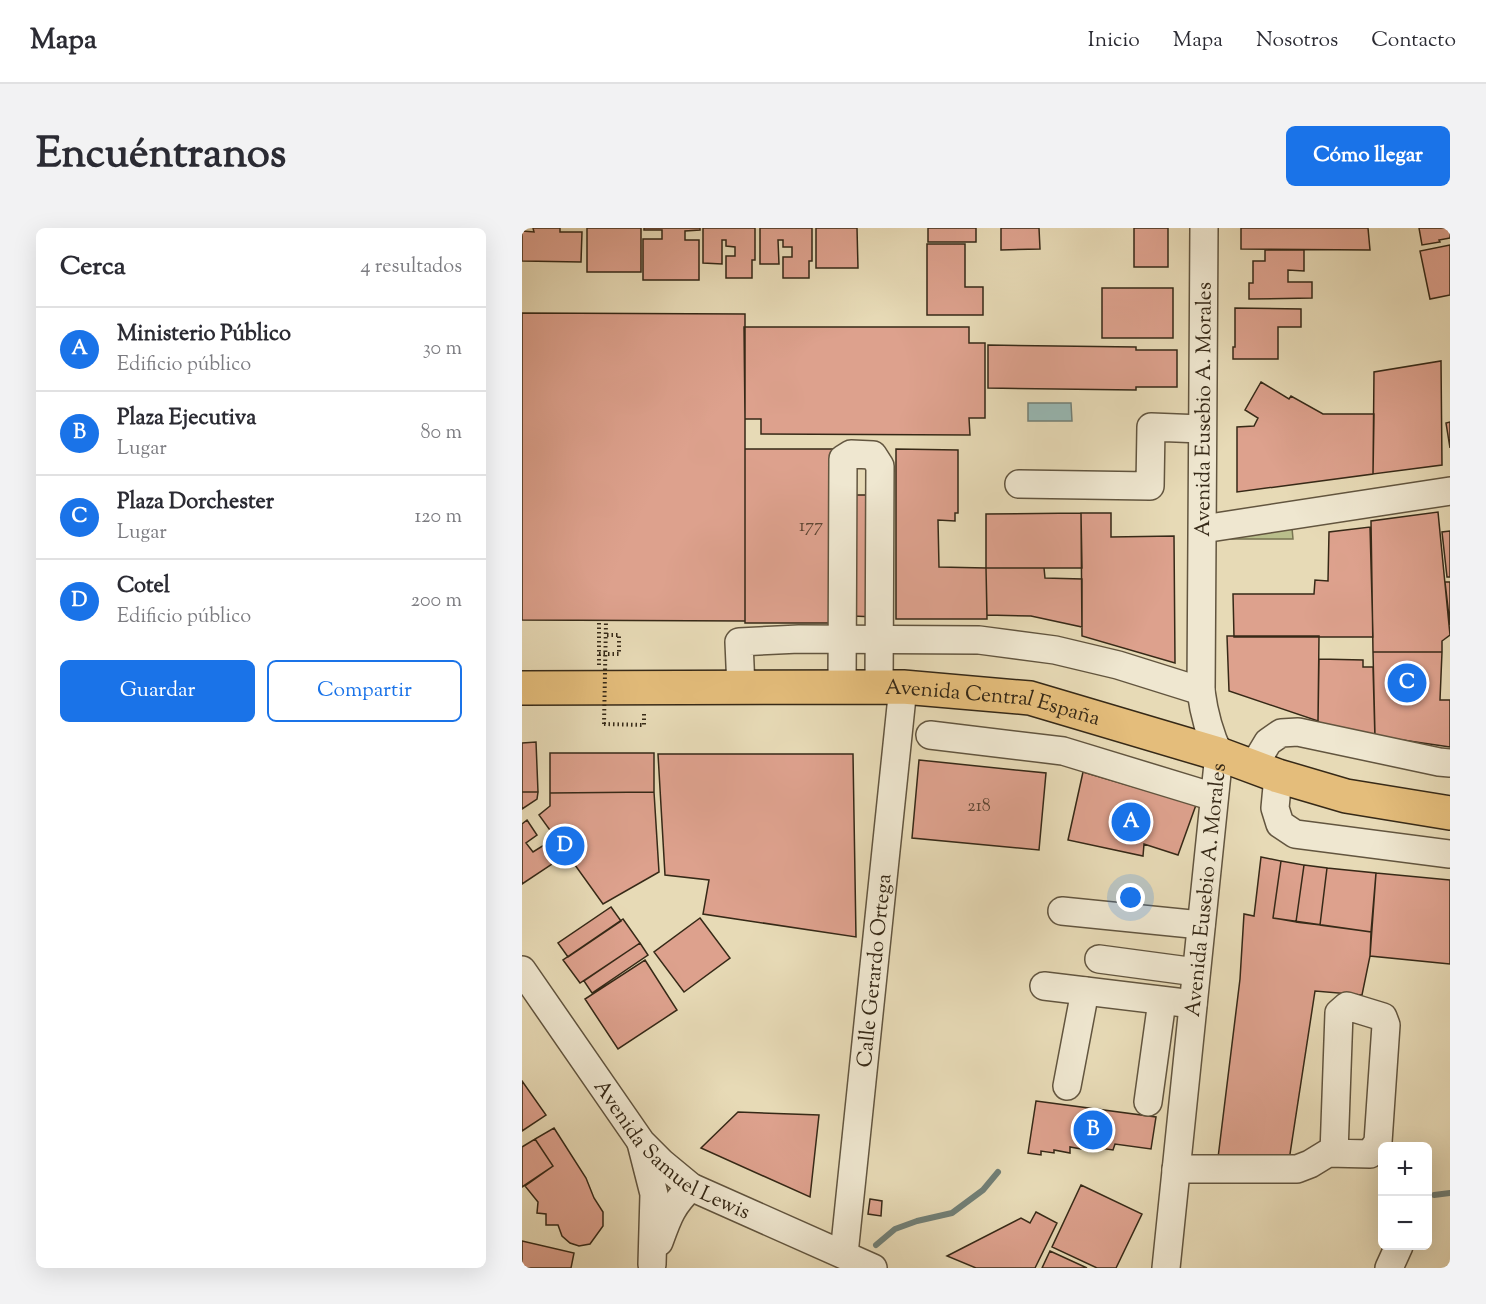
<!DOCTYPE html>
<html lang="es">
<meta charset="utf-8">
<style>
body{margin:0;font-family:"Sorts Mill Goudy",serif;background:#f2f2f3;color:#2b2b33}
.controls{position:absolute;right:18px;bottom:18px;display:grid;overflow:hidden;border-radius:9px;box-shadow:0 6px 24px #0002}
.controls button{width:54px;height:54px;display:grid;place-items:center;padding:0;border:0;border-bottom:2px solid #e1e1e2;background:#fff;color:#2b2b33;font:30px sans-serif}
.you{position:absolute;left:609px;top:670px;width:21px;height:21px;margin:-15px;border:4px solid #fff;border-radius:50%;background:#1a73e8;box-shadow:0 0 0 9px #1a73e833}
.badge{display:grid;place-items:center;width:39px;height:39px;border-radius:50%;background:#1a73e8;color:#fff;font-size:20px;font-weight:700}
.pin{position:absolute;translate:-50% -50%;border:3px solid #fff;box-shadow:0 2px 6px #0006}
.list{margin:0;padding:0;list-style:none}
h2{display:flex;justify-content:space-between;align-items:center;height:78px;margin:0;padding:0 24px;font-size:26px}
h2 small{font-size:20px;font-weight:400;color:#7c7c81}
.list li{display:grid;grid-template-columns:39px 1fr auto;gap:18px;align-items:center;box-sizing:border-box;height:84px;padding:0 24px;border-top:2px solid #e1e1e2}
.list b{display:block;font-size:22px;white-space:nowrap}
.list p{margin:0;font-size:20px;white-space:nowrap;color:#7c7c81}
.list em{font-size:20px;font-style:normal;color:#7c7c81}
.actions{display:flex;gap:12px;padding:18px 24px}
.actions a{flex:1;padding:14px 0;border:2px solid #1a73e8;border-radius:9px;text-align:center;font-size:21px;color:#1a73e8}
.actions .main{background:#1a73e8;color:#fff}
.map{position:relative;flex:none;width:928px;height:1040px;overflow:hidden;border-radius:9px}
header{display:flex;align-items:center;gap:36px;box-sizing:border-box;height:84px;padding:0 30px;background:#fff;border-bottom:2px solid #e1e1e2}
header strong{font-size:28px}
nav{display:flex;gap:33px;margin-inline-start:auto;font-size:21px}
.intro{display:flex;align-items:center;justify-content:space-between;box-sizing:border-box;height:144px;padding:0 36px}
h1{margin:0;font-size:42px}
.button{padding:15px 27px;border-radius:9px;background:#1a73e8;color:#fff;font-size:21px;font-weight:700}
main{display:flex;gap:36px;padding:0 36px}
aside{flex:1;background:#fff;border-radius:9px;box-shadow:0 6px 24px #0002}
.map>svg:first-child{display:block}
.green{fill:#b9be8b;stroke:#787451;stroke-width:1.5}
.water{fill:#98b9b5;stroke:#717f76;stroke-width:1.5}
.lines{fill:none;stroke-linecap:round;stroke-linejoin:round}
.stream{stroke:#717f76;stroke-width:6}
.building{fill:#dda18d;stroke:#362917;stroke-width:1.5}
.minor-casing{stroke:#62553f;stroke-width:30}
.major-casing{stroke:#362917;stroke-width:36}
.path{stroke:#362917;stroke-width:4;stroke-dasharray:1.5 3;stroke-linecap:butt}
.minor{stroke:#efe7d0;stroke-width:27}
.major{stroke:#e4bd7b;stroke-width:33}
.path-bridge{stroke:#362917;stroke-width:4;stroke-dasharray:1.5 3;stroke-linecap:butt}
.labels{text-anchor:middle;stroke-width:6;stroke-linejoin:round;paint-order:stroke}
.number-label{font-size:18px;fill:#604734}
.street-label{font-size:21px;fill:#362917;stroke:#efe7d0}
</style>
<header>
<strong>Mapa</strong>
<nav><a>Inicio</a><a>Mapa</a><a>Nosotros</a><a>Contacto</a></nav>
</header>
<div class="intro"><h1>Encuéntranos</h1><a class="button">Cómo llegar</a></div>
<main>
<aside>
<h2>Cerca<small>4 resultados</small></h2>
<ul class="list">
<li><span class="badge">A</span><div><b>Ministerio Público</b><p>Edificio público</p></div><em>30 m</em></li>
<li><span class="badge">B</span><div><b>Plaza Ejecutiva</b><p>Lugar</p></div><em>80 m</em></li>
<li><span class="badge">C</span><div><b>Plaza Dorchester</b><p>Lugar</p></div><em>120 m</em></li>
<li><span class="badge">D</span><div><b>Cotel</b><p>Edificio público</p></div><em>200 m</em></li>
</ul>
<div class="actions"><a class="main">Guardar</a><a>Compartir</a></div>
</aside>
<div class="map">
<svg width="928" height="1040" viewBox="0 0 928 1040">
<rect width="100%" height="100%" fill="#e7dab6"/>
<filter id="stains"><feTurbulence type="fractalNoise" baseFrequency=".00333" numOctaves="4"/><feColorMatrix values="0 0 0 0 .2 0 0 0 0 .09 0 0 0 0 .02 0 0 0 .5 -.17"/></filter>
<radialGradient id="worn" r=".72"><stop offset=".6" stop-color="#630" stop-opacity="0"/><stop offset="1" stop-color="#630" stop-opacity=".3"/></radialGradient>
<!-- green -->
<path class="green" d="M770 300 771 311H708L705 307Z"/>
<!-- water -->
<path class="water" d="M506 175H549L550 193H506Z"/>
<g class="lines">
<!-- stream -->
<path class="stream" d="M912 967 928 965
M354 1017 373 1001 395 993 430 985 461 962 476 944"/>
</g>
<!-- building -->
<path class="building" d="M11 0H38V4H60L59 34 0 33V3L12 4Z
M65 0H119V44H65Z
M122 0H178V2L163 3V12H177V52H121V11H140V2H122Z
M181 0H233V32H230V50H204V28H213V19L204 18V12H200V36L181 35Z
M238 0H290V33H287V50H261V29H270V19H261V12H256L257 36H238Z
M294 0H335L336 40H294Z
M406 0H454V14H406Z
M479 0H517L518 21 479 22Z
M612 0H646V39H612Z
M719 0H846L848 22 719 21Z
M897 0H928V10L917 12 918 14 900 17Z
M405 16H443V59H461V87H405Z
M928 17V67L908 71 898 23Z
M743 22H782V43L766 42V54H790V70L727 71V55H731V33H743Z
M580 60H651V110H580Z
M713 80 779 81V99H756V131H711V119H713Z
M0 85 223 86V393L0 392Z
M222 99H447V115H463V190H447L448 207 239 206V191H223Z
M466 117 614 119V122H655V159H614V162L466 160Z
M919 133 920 237 851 246 852 144Z
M739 154 767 171 769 168 801 186H852L851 246 715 264V199L732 198 736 190 723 182Z
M928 194V220L924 195Z
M223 221H320V267H356L354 389 330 388 319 395H223Z
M374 221 436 222V285H433V293L416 292 417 339 464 340 465 391H374Z
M916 284 928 407 920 413V424H851L849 293Z
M559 285H589V309L652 308 653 435 560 408Z
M559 285 560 340H464V286Z
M848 299 851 409H712L711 366H792L793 352 806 353 807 304Z
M928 303V349H925L920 304Z
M464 340H522L523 350 560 351V399L509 388 465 387Z
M923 354H928V397Z
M705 408H797L796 493 707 463Z
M851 424H920L918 472H928V519L853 508Z
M797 431 841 432V439H851L853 512 799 497 796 493Z
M14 514 16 564H0V515Z
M28 525H132V564L28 565Z
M136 526H331L334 709 181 686 187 652 143 647Z
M397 532 524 545 517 622 390 610Z
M561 544 674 577 656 627 622 616 621 628 546 612Z
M0 564H16L15 571 0 581Z
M132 564 137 644 81 676 17 587 28 578V565Z
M5 592 15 607 4 615 11 624 22 617 33 634 0 656V596Z
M739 629 759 633 751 690 849 704 848 728 840 767 793 763 766 939 695 938 718 751 722 686 732 688Z
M759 633 782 637 774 694 751 690Z
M782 637 805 640 798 697 774 694Z
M805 640 854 645 849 704 798 697Z
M854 645 928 652V736L848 728Z
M89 679 99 693 46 729 36 715Z
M178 690 208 730 162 764 132 724Z
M101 691 118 715 58 755 41 732Z
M118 715 126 727 70 765 62 753Z
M123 732 155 782 96 821 63 771Z
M0 853 24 887 0 903Z
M514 873 634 889 629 921 593 916 591 922 571 919 570 923 548 919V925L532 922V925L519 923V927L506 925Z
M216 884 297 887 288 969 179 920Z
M32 900 64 950 72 970 81 984V998L68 1016 57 1018 48 1015 40 1008 36 997H24V986L15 985 16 974 3 958 31 938 13 911Z
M13 911 31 938 0 959V919Z
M559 957 620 986 594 1040H575L530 1019Z
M348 971 360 973 359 988 346 986Z
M514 984 535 995 513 1040H454L425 1028 499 990 508 995Z
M0 1013 52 1025 49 1040H0Z
M528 1023 565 1040H520Z"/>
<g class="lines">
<defs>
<g id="minor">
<path d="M497 256 628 258 629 199 680 201"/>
<path d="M681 301 928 263"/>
<path d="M320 459 321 231 329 226 351 227 358 238 357 459"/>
<path d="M219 460 217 414 277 411 457 412 533 422 596 437 679 463"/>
<path d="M408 507 541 523 692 569"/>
<path d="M731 539 746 514 759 505 776 504 917 534 928 535"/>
<path d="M756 548 753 580 758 596 773 606 928 626"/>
<path d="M540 683 679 697"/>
<path d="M577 731 674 744"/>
<path id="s1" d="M0 742 119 914 140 935 169 959 351 1040"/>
<path d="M522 758 671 776"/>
<path d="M545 858 563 763"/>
<path d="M626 874 640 773"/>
<path d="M119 915 132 966 130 1036"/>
<path d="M654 941H775L788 936 806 925 848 926 856 914 864 797 861 789 825 778 817 785 812 925"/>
<path d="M137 1014C146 989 150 977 169 959"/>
<path id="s2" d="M322 1026 381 459"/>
<path id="s3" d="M644 1040 697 526C687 505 682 486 679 463L682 0"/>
<path d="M867 1040 877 1018"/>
</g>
<g id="major">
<path id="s4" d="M0 460 381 459 508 470 697 526 756 548 824 568 928 585"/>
</g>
</defs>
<!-- minor casing -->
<use href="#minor" class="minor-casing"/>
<!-- major casing -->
<use href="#major" class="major-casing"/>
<!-- path -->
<path class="path" d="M77 426H97V407H84
M77 437V392
M82 496 122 497V483"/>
<!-- minor -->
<use href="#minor" class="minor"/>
<!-- major -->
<use href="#major" class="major"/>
<!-- path-bridge -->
<path class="path-bridge" d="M82 496 84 393"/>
</g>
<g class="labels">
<!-- number labels -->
<g class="number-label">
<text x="289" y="303">177</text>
<text x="457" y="583">218</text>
</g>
<!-- street labels -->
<g class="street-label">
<text dy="7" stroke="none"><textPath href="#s3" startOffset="864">Avenida Eusebio A. Morales</textPath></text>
<text dy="7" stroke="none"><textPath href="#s4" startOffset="472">Avenida Central España</textPath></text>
<text dy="7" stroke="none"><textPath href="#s3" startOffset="380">Avenida Eusebio A. Morales</textPath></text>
<text dy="7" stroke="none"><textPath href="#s2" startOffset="285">Calle Gerardo Ortega</textPath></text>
<text dy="7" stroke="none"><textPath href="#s1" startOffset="238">Avenida Samuel Lewis</textPath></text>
</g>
</g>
<rect width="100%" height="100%" filter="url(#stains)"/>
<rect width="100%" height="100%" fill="url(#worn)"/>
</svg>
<div class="controls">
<button>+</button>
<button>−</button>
</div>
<div class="you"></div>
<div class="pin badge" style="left:609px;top:594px">A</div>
<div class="pin badge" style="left:571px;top:902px">B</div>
<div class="pin badge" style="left:885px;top:455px">C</div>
<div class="pin badge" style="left:43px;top:618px">D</div>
</div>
</main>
